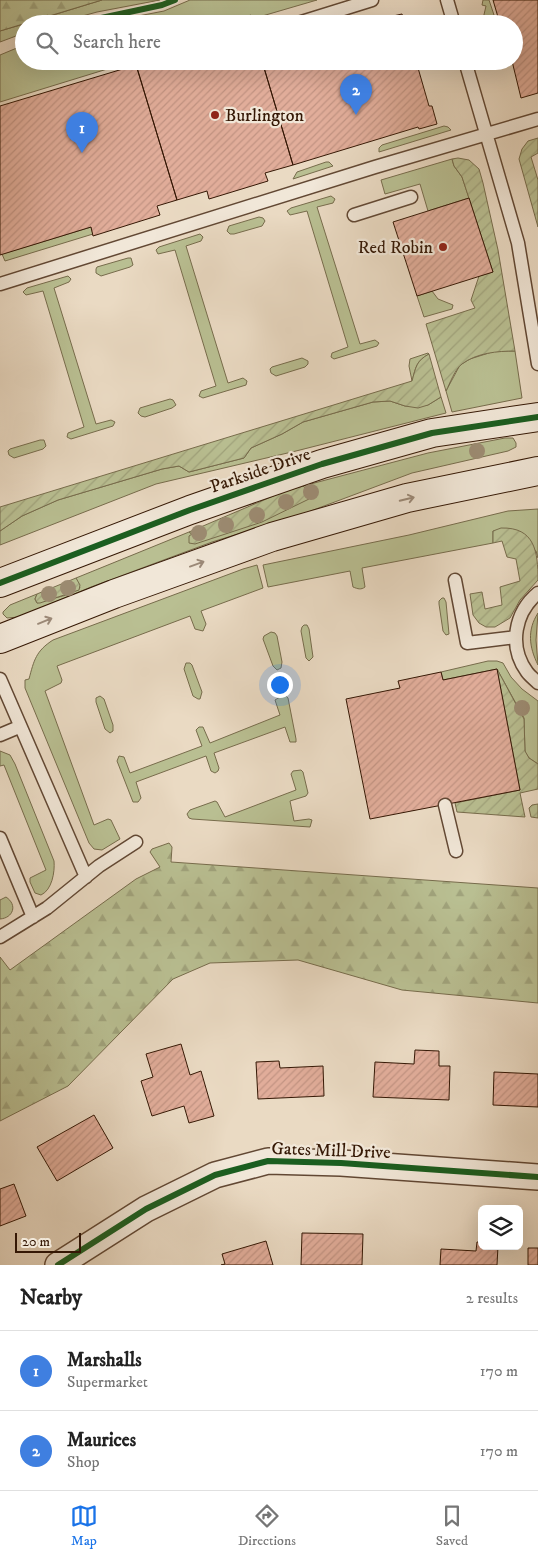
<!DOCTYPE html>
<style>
body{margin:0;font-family:"IM FELL DW Pica",serif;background:#f6f6f6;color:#222}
.controls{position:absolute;right:15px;bottom:15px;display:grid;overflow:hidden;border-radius:8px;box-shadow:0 5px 20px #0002}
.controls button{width:45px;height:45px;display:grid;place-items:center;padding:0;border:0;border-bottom:1px solid #e0e0e0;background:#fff;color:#222;font:25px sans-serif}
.scale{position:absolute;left:15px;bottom:12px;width:66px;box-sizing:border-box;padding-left:5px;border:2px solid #351805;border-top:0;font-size:14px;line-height:18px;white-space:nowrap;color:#351805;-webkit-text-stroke:4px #f1e7d8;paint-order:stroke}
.you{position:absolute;left:279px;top:684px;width:18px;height:18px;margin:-12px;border:4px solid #fff;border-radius:50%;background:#1a73e8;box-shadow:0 0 0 8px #1a73e833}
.badge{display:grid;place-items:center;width:32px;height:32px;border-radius:50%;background:#1a73e8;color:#fff;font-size:16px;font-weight:700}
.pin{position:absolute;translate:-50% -41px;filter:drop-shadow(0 1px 2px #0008)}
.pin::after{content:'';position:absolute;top:26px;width:18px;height:15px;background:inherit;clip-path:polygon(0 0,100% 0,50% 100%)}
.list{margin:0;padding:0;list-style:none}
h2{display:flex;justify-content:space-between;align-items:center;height:65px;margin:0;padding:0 20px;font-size:21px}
h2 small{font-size:16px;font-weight:400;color:#767676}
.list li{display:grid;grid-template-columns:32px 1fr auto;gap:15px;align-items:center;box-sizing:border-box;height:80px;padding:0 20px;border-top:1px solid #e0e0e0}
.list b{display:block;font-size:19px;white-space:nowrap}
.list p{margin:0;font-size:16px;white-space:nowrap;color:#767676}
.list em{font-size:16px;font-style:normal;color:#767676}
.icon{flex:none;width:28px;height:28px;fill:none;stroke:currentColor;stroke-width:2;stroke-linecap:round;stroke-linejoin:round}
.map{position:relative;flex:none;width:538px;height:1265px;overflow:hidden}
.search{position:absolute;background:#fff;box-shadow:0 5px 20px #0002;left:15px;right:15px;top:15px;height:55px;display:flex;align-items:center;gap:12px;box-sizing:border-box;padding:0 18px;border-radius:28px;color:#767676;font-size:19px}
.sheet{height:225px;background:#fff}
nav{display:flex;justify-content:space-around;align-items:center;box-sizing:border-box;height:70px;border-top:1px solid #e0e0e0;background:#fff;font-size:14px;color:#767676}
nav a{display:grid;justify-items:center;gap:2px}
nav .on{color:#1a73e8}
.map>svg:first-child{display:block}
.grass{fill:#b9bf92;stroke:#776c4c}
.forest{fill:url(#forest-firs);stroke:#776c4c}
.garden{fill:url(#garden-furrows);stroke:#776c4c}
.building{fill:url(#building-hatch);stroke:#351805}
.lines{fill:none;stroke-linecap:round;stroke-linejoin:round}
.lane-casing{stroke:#624834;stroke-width:15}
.street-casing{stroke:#624834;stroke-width:28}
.secondary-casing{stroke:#351805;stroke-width:30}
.lane{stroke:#f1e7d8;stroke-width:12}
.street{stroke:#f1e7d8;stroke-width:25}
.secondary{stroke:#f1e7d8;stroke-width:28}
.cycleway-casing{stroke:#f1e7d8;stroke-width:9}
.cycleway{stroke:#1b5e20;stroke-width:6}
.tree{fill:#9c8b72}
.oneway{stroke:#9c8a79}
.poi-dot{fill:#8f2418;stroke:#f1e7d8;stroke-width:2}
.labels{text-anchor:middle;stroke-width:4.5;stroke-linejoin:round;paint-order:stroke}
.poi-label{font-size:18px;fill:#351805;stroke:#f1e7d8;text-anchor:start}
.street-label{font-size:18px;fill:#351805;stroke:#f1e7d8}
</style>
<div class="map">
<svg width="538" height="1265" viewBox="0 0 538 1265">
<defs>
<pattern id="forest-firs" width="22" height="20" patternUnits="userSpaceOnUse" patternTransform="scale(1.25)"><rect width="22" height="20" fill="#b9bf92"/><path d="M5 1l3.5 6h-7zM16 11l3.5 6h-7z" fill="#a0a37c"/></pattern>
<pattern id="garden-furrows" width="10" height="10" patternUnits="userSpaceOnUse" patternTransform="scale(1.25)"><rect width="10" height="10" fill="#b9bf92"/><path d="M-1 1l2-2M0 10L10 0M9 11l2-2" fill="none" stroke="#a0a37c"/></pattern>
<pattern id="building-hatch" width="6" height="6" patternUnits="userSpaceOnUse" patternTransform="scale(1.25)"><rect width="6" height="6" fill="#e1ad9a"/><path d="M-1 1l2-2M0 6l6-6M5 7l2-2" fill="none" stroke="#c29483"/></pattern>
</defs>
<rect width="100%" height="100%" fill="#eadac3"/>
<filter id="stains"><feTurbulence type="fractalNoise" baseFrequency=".004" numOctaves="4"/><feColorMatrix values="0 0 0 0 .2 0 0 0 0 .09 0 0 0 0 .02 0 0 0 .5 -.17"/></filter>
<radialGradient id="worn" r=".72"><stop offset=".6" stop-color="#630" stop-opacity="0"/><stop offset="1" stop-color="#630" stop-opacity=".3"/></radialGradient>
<!-- grass -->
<path class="grass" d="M102 0H160L97 12 53 24H24Z
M190 0H317L252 19 251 15 221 24H97L164 11Z
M483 0H489L494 15 483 19 486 6 482 5Z
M24 24V33L0 42V31Z
M24 45V61L130 62 0 102V55Z
M444 126 448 127 451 130 379 152V148L382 145Z
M452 159 454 166 462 177 469 198 428 211 420 184 385 194 381 180Z
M326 162H329L333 166 293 179 297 172Z
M331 196 335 199 333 203 317 207 360 344 375 340 379 343 377 346 334 359 331 357 332 353 348 347 307 211 290 215 287 211 291 208Z
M259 217 263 218 265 221 262 226 234 234H230L227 231 229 226Z
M91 227 93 234 5 261 2 254Z
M200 234 203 237 201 241 186 246 228 383 243 378 247 381 246 385 203 398 199 396 201 391 216 386 175 250 158 254 156 250 159 247Z
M128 258H131L133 265 130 267 101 276 96 273V269L97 267Z
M68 276 71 279 69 282 54 288 96 424 111 420 115 422 113 426 71 439 67 437 68 433 84 427 43 291 26 295 23 292 27 288Z
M432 291 438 299 453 305 452 309 424 317 417 296Z
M495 351H515L522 398 452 412 446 391 460 365 470 359Z
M428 353 429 354C416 361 416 367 412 381L409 366 410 359Z
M302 358 308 361V364L305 367 276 376 271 373 270 369 272 367Z
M441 397 446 413 296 451 156 484 0 545V531L22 516 58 500 162 469 179 466 189 472 244 458 251 448 282 434 303 422 373 402 390 401 405 406 428 405Z
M170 399 173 400 176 405 172 408 145 417 141 416 138 413 140 408Z
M505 438H513L516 443V447L508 451 412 473 300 515 212 542 91 587 19 617 7 618 3 614V612L10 605 37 594 35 599 37 603 70 594 80 588 76 578 189 532 192 534 303 488V486L428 453Z
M40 440H44L46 446 43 449 14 458 9 455 8 451 10 449Z
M538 509V558L536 551 493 531V543L362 568 365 587C361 590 358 589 353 587L350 571 268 587 263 565 409 535 508 511Z
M257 565 263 588 201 611 206 624 203 631 195 629 190 616 57 666 62 680 61 683 45 691 94 825 108 819 111 820 120 839 102 850 94 849 89 843 25 688V680L29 679C34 660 36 651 53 640L243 569Z
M442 598H444L446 602 449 634 446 635 443 631 439 604V601Z
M538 613 536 640 538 665C529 647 527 630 538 613Z
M304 625H307L309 629 313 657 309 661 306 658 301 631 302 627Z
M271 632 275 633 277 636 282 662 281 668 277 670 273 666 263 639 264 636Z
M488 661H497L503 663 511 677 522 689 538 701V764L529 758 525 752 524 718 497 669 443 680 441 672Z
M186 663H190L192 665 202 692 200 699H198L193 696 184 669Z
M283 695H285L288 698 296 739V742H290L285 727 214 753 219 768 218 771 215 773 211 771 206 756 136 782 141 798 138 802H133L117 761 119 756 124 757 130 773 202 746 196 730 199 727H203L210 743 280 715 275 700Z
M100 696 104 699 113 725V731L110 733 105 729 96 702V698Z
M0 751 10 755 15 764 54 861C55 872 52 890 41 895L35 893 30 882V878L46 870 4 765 0 766Z
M301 770 303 772 308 793 306 796 290 801 294 821 309 819 312 820 310 827 192 819 189 818 187 814 190 810 215 801 217 802 225 817 296 790 291 774 293 771Z
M6 897C18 905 13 918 0 919V900Z"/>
<!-- forest -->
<path class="forest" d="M0 0H102L0 31Z
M169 843 172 847 171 862 538 888V1003L402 990 298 960 210 963 173 979 68 1086 0 1121V957L10 970 136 879 160 867 150 852 152 849Z"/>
<!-- garden -->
<path class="garden" d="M538 138V153L531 157 538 180V227L519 159 522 149 528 141Z
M458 158 469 160 479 169 483 183 498 250 515 351C498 351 476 353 462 364 455 369 450 383 446 391L426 324 475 308 471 300 479 276 493 272 462 177 454 166 452 159Z
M429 354 441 397 428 405 418 408 405 406 390 401 373 402 303 422 282 434 251 448 244 458 189 472 179 466 162 469 58 500 22 516 0 531V507L412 381C416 367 416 361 429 354Z
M303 486 312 494 309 499 262 522 195 544 189 543V536L192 534 189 532 285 491Z
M501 528C535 527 538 552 538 580L520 600 510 618 495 627H486L479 623 473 615 470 594 482 592 485 609 502 605 500 587 520 581 516 559 507 557 502 541 493 543V531Z
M76 578 80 585 79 590 40 603H37L35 599 37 594Z
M497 669 524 719 525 751 529 758 538 764V789L520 793 525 817 457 812 455 803 520 790Z
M538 804V818L531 817 529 808 532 805Z"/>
<!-- building -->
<path class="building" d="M493 0H538V93L521 98 512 61H514V24H500Z
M402 14 405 24H377L393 19V16Z
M135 61H262L293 165 265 173 268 181 209 199 207 191 177 200Z
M262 61H416L429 106H432L437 124 419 129 418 127 293 165Z
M136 65 177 200 157 206 160 215 93 236 91 227 0 255V106Z
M469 198 493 272 417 296 393 222Z
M497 669 520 790 370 819 346 699 400 688 398 681 441 672 443 680Z
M181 1044 190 1075 201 1071 214 1116 189 1123 184 1106 152 1116 141 1081 153 1077 146 1054Z
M415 1050 439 1051V1066H450L449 1100 373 1097 375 1062 414 1064Z
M279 1061 280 1068 323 1066 324 1096 258 1099 256 1062Z
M494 1072 538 1074V1107L493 1105Z
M94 1115 113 1148 57 1181 37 1147Z
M14 1184 26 1216 0 1226V1189Z
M302 1233 363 1234 362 1265H301Z
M266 1241 273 1265H221L225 1264 222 1254Z
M477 1242H482V1246H498L497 1265H440L441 1249 476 1251Z
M528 1248H538V1265H528Z"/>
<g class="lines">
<defs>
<path id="lane" d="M447 0 454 24
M295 24 372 0
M465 61 518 243 538 364
M354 215 411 197
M0 284 375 167 538 119
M455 580 467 643 516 637
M538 593C515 612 508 646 527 672 530 676 534 679 538 683
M0 679 86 877
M0 735 19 727
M445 805 456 851
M0 838 33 917
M0 937 47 908 99 866 136 842"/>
<path id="street" d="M58 1265 146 1209 215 1175 268 1161 341 1163 538 1177"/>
<path id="secondary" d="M0 583 190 510 322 464 432 433 538 417
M0 639 114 594 272 537 407 498 538 471"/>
</defs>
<!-- lane casing -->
<use href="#lane" class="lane-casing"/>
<!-- street casing -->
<use href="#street" class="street-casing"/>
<!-- secondary casing -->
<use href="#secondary" class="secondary-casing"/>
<!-- lane -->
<use href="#lane" class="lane"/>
<!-- street -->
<use href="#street" class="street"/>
<!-- secondary -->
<use href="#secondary" class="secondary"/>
<defs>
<path id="cycleway" d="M73 24 162 5 175 0
M0 583 190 510 322 464 432 433 538 417
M58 1265 146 1209 215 1175 268 1161 341 1163 538 1177"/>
</defs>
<!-- cycleway casing -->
<use href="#cycleway" class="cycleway-casing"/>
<!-- cycleway -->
<use href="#cycleway" class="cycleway"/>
</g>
<!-- trees -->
<g class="tree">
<circle cx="477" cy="451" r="8"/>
<circle cx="311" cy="492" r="8"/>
<circle cx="286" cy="502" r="8"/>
<circle cx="257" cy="515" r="8"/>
<circle cx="226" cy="525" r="8"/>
<circle cx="199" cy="533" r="8"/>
<circle cx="68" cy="588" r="8"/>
<circle cx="49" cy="594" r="8"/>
<circle cx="522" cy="708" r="8"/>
</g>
<!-- one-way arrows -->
<defs><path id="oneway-shaft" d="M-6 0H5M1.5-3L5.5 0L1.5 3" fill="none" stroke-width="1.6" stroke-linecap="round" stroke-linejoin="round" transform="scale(1.25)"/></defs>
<g class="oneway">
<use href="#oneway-shaft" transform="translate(407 499) rotate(-14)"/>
<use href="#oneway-shaft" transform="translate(197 564) rotate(-20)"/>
<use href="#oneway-shaft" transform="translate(45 621) rotate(-22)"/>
</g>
<!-- markers -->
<g class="poi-dot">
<circle cx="215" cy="115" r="5"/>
<circle cx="443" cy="247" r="5"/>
</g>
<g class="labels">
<!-- poi labels -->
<g class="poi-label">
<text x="225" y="121">Burlington</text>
<text x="433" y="253" text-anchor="end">Red Robin</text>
</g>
<!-- street labels -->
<g class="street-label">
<text transform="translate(260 470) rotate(-19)" y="6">Parkside Drive</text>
<text transform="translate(331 1150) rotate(2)" y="6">Gates Mill Drive</text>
</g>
</g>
<rect width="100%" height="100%" filter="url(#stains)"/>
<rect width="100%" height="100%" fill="url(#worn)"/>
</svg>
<div class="controls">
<button><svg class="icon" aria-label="layers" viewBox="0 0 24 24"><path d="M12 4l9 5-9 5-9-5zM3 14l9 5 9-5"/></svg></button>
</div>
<div class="scale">20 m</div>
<div class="you"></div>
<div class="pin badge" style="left:82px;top:153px;background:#3f7fe0">1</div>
<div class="pin badge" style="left:356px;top:115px;background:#3f7fe0">2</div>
<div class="search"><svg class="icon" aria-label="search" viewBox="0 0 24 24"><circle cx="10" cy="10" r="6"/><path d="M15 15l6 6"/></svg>Search here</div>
</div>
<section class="sheet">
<h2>Nearby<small>2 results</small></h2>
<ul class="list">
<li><span class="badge" style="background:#3f7fe0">1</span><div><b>Marshalls</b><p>Supermarket</p></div><em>170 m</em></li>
<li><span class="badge" style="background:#3f7fe0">2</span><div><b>Maurices</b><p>Shop</p></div><em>170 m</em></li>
</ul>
</section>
<nav>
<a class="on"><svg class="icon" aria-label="map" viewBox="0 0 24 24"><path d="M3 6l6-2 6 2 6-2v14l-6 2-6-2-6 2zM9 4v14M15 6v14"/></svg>Map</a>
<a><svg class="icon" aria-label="directions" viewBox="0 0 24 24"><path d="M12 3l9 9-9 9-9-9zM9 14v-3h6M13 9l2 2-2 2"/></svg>Directions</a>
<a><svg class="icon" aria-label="saved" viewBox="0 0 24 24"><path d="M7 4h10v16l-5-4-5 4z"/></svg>Saved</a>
</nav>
